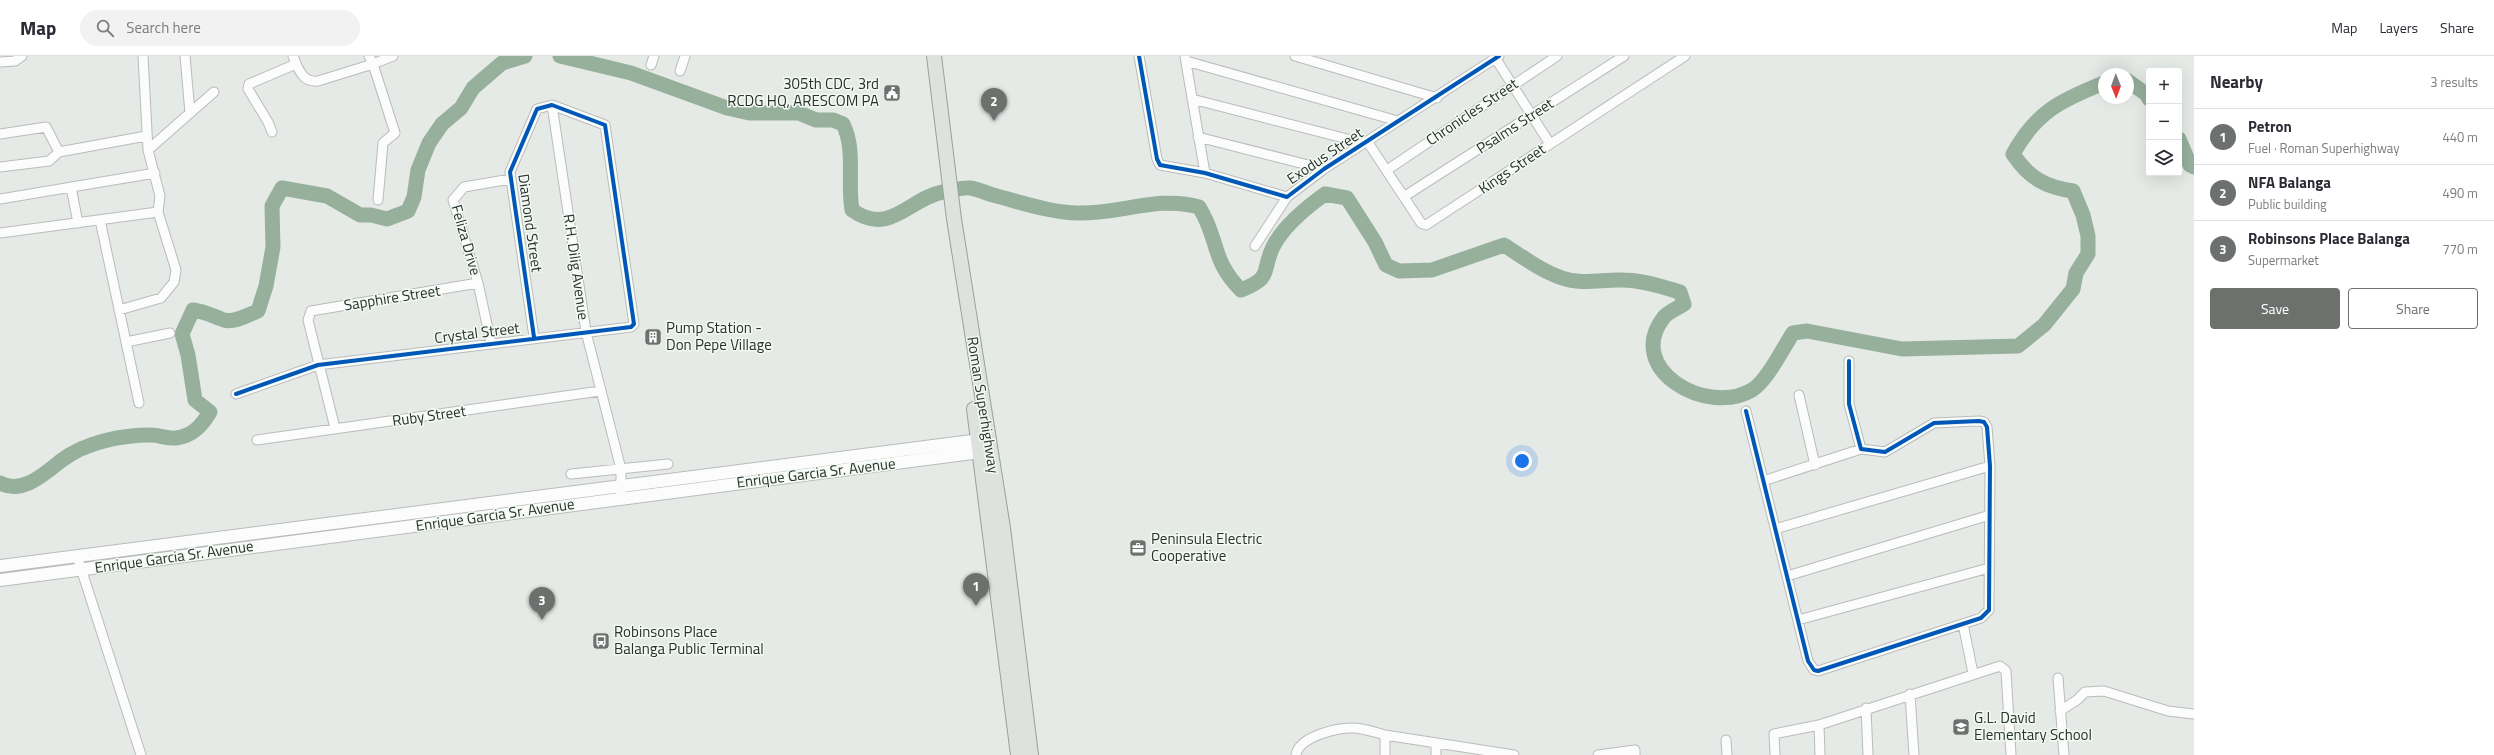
<!DOCTYPE html>
<meta charset="utf-8">
<style>
body{margin:0;font-family:"Titillium Web",sans-serif;background:#f2f2f3;color:#2b2b33}
.controls{position:absolute;right:12px;top:12px;display:grid;overflow:hidden;border-radius:4px;box-shadow:0 4px 16px #0002}
.controls button{width:36px;height:36px;display:grid;place-items:center;padding:0;border:0;border-bottom:1px solid #e1e1e2;background:#fff;color:#2b2b33;font:20px sans-serif}
.compass{position:absolute;left:2098px;top:12px;width:36px;height:36px;border-radius:50%;background:#fff;box-shadow:0 4px 16px #0002;rotate:179deg}
.you{position:absolute;left:1522px;top:405px;width:14px;height:14px;margin:-10px;border:3px solid #fff;border-radius:50%;background:#1a73e8;box-shadow:0 0 0 6px #1a73e833}
.badge{display:grid;place-items:center;width:26px;height:26px;border-radius:50%;background:#6d716e;color:#fff;font-size:13px;font-weight:700}
.pin{position:absolute;translate:-50% -33px;filter:drop-shadow(0 1px 2px #0008)}
.pin::after{content:'';position:absolute;top:21px;width:14px;height:12px;background:inherit;clip-path:polygon(0 0,100% 0,50% 100%)}
.list{margin:0;padding:0;list-style:none}
h2{display:flex;justify-content:space-between;align-items:center;height:52px;margin:0;padding:0 16px;font-size:17px}
h2 small{font-size:13px;font-weight:400;color:#7c7c81}
.list li{display:grid;grid-template-columns:26px 1fr auto;gap:12px;align-items:center;box-sizing:border-box;height:56px;padding:0 16px;border-top:1px solid #e1e1e2}
.list b{display:block;font-size:15px;white-space:nowrap}
.list p{margin:0;font-size:13px;white-space:nowrap;color:#7c7c81}
.list em{font-size:13px;font-style:normal;color:#7c7c81}
.actions{display:flex;gap:8px;padding:12px 16px}
.actions a{flex:1;padding:9px 0;border:1px solid #6d716e;border-radius:4px;text-align:center;font-size:14px;color:#6d716e}
.actions .main{background:#6d716e;color:#fff}
.icon{flex:none;width:22px;height:22px;fill:none;stroke:currentColor;stroke-width:2;stroke-linecap:round;stroke-linejoin:round}
.map{position:relative;flex:none;width:2194px;height:699px;overflow:hidden}
header{display:flex;align-items:center;gap:24px;box-sizing:border-box;height:56px;padding:0 20px;background:#fff;border-bottom:1px solid #e1e1e2}
header strong{font-size:19px}
nav{display:flex;gap:22px;margin-inline-start:auto;font-size:14px}
.search{width:280px;height:36px;background:#f2f2f3;display:flex;align-items:center;gap:10px;box-sizing:border-box;padding:0 14px;border-radius:22px;color:#7c7c81;font-size:15px}
main{display:flex}
aside{flex:1;background:#fff}
.map>svg:first-child{display:block}
.lines{fill:none;stroke-linecap:round;stroke-linejoin:round}
.river{stroke:#96b09c;stroke-width:15}
.minor-casing{stroke:#b9bcba;stroke-width:11}
.secondary-casing{stroke:#b9bcba;stroke-width:14}
.primary-casing{stroke:#98a19b;stroke-width:16}
.minor{stroke:#fbfcfb;stroke-width:9}
.secondary{stroke:#fbfcfb;stroke-width:12}
.primary{stroke:#dee2de;stroke-width:14}
.cycleway-casing{stroke:#f1faf3;stroke-width:6}
.cycleway{stroke:#0057b8;stroke-width:4}
.labels{text-anchor:middle;stroke-width:3;stroke-linejoin:round;paint-order:stroke}
.poi-label{font-size:15px;fill:#2c302d;stroke:#f1faf3;text-anchor:start}
.street-label{font-size:15px;fill:#2c302d;stroke:#f1faf3}
</style>
<header>
<strong>Map</strong>
<div class="search"><svg class="icon" aria-label="search" viewBox="0 0 24 24"><circle cx="10" cy="10" r="6"/><path d="M15 15l6 6"/></svg>Search here</div>
<nav><a>Map</a><a>Layers</a><a>Share</a></nav>
</header>
<main>
<div class="map">
<svg width="2194" height="699" viewBox="0 0 2194 699">
<rect width="100%" height="100%" fill="#e6eae7"/>
<g class="lines">
<!-- river -->
<path class="river" d="M560 0 631 17 727 52 749 57H799L816 64H833L843 68C856 94 847 126 852 154 890 181 909 142 943 136 951 135 962 131 970 132 978 133 986 137 993 139 1020 146 1048 156 1076 157 1118 159 1158 139 1199 151 1219 182 1211 205 1241 234 1274 221 1261 215 1273 191 1283 170 1307 151 1325 138L1347 142 1375 186 1386 209 1399 215 1432 214 1504 189C1523 201 1541 215 1562 222 1582 229 1603 223 1623 224 1642 224 1662 231 1680 236L1684 248C1678 252 1668 256 1664 261 1623 313 1707 361 1752 334 1767 325 1783 292 1793 277L1807 275 1902 293 2018 290 2044 269 2073 233 2076 217 2088 198V180L2083 159 2073 135C2045 131 2029 122 2013 98 2036 56 2061 44 2104 27
M2128 25 2146 38 2149 43
M2179 83 2190 109 2194 111
M0 427C23 439 45 417 62 404 86 386 122 379 151 379 159 379 168 383 176 382 193 380 202 369 210 356L195 344 188 299 182 278 193 254C207 256 212 260 224 264 234 267 248 259 258 255L266 230 273 191 272 150 282 132 327 140 360 159H371L387 163 408 155 414 141 418 114 429 87 442 68 461 52 473 32 502 7 525 0"/>
<defs>
<path id="minor" d="M293 0C298 12 302 27 318 25L373 8 395 77 383 87 378 144
M369 0 373 8 393 0
M1139 0 1157 103 1160 109 1205 117 1287 141 1324 113 1499 0
M1295 0 1437 42
M1494 0 1550 88
M1185 1 1205 117
M1186 5 1398 65
M0 6 15 5 22 0
M651 9 654 0
M680 15 685 0
M1192 43 1363 87
M552 49 586 276 621 413V437
M190 57 214 36
M272 76 268 66 248 33 249 28 296 8
M0 78 46 71 59 96
M1198 81 1324 113
M1367 85 1421 167 1426 169 1685 0
M148 94 190 57 185 0
M0 111 49 105 59 96 146 80
M1387 114 1557 0
M71 131 78 167
M1405 140 1624 0
M0 143 155 117
M100 164 139 347
M0 177 158 156
M1255 190 1287 141
M119 254 161 242 174 226 176 214 158 156 160 140 148 94 143 0
M126 286 170 277
M491 287 478 227 453 144 464 131 511 123
M236 338 318 309 631 271 634 268 605 69 552 49 537 53 510 116 534 281
M1799 339 1815 409
M1746 355 1808 605 1814 614 1818 615 1981 562 1989 554 1990 410 1987 371 1984 366 1979 365 1934 367 1885 396 1861 393 1849 348V305
M335 372 308 264 311 255 478 227
M257 384 600 335
M571 418 668 408
M1763 425 1861 393
M1775 473 1990 410
M77 500 141 699
M1787 520 1990 459
M1798 564 1989 512
M1963 568 1973 617
M2058 622 2064 699
M1910 638 1914 699
M1866 652 1868 699
M2060 655 2077 644 2085 636 2104 635 2168 655 2194 658
M1819 669 1820 699
M1726 684 1727 699
M1436 687V699
M1296 699C1299 680 1339 671 1355 672 1365 673 1375 676 1385 679
M1385 699V679L1514 699
M1598 699 1635 694V699
M1775 699 1774 678 1819 669 2000 610 2006 615 2011 699"/>
<path id="secondary" d="M0 510 987 383
M0 524 988 395"/>
<path id="primary" d="M934 0 954 163 1003 472 1031 699
M974 353 1018 699"/>
</defs>
<!-- minor casing -->
<use href="#minor" class="minor-casing"/>
<!-- secondary casing -->
<use href="#secondary" class="secondary-casing"/>
<!-- primary casing -->
<use href="#primary" class="primary-casing"/>
<!-- minor -->
<use href="#minor" class="minor"/>
<!-- secondary -->
<use href="#secondary" class="secondary"/>
<!-- primary -->
<use href="#primary" class="primary"/>
<defs>
<path id="cycleway" d="M1139 0 1157 103 1160 109 1205 117 1287 141 1324 113 1499 0
M236 338 318 309 631 271 634 268 605 69 552 49 537 53 510 116 534 281
M1746 355 1808 605 1814 614 1818 615 1981 562 1989 554 1990 410 1987 371 1984 366 1979 365 1934 367 1885 396 1861 393 1849 348V305"/>
</defs>
<!-- cycleway casing -->
<use href="#cycleway" class="cycleway-casing"/>
<!-- cycleway -->
<use href="#cycleway" class="cycleway"/>
</g>
<!-- icons -->
<defs>
<symbol id="civic-square" viewBox="-11 -11 22 22"><rect x="-9" y="-9" width="18" height="18" rx="4" fill="#6d716e" stroke="#f1faf3"/><path d="M-.6-6.5H3V-4.5H.6V-3L4-1V1h2V6H-6V1h2V-1L-.6-3ZM-1.2 2.5V6h2.4V2.5Z" fill="#fff"/></symbol>
<symbol id="building-square" viewBox="-11 -11 22 22"><rect x="-9" y="-9" width="18" height="18" rx="4" fill="#6d716e" stroke="#f1faf3"/><path d="M-4-6H4V6H1V3H-1V6H-4ZM-2.5-4.3h1.7v1.8h-1.7ZM.8-4.3h1.7v1.8H.8ZM-2.5-1h1.7V.8h-1.7ZM.8-1h1.7V.8H.8Z" fill="#fff"/></symbol>
<symbol id="office-square" viewBox="-11 -11 22 22"><rect x="-9" y="-9" width="18" height="18" rx="4" fill="#6d716e" stroke="#f1faf3"/><path d="M-6-3h4V-5.5h4V-3h4V5H-6ZM-1-4.5V-3h2v-1.5ZM-6 0V1H6V0Z" fill="#fff"/></symbol>
<symbol id="bus-square" viewBox="-11 -11 22 22"><rect x="-9" y="-9" width="18" height="18" rx="4" fill="#6d716e" stroke="#f1faf3"/><path d="M-5-6H5V4H4V6H2V4H-2V6H-4V4H-5ZM-3.5-4V0h7V-4ZM-3.5 1.2v1.5H-2V1.2ZM2 1.2v1.5H3.5V1.2Z" fill="#fff"/></symbol>
<symbol id="school-square" viewBox="-11 -11 22 22"><rect x="-9" y="-9" width="18" height="18" rx="4" fill="#6d716e" stroke="#f1faf3"/><path d="M0-5L7-2L0 1L-7-2ZM-4 1L0 2.5L4 1V4Q0 6-4 4Z" fill="#fff"/></symbol>
</defs>
<g fill-rule="evenodd">
<use href="#civic-square" x="882" y="27" width="20" height="20"/>
<use href="#building-square" x="643" y="271" width="20" height="20"/>
<use href="#office-square" x="1128" y="482" width="20" height="20"/>
<use href="#bus-square" x="591" y="575" width="20" height="20"/>
<use href="#school-square" x="1951" y="661" width="20" height="20"/>
</g>
<g class="labels">
<!-- poi labels -->
<g class="poi-label">
<text x="879" y="33" text-anchor="end">305th CDC, 3rd<tspan x="879" dy="17">RCDG HQ, ARESCOM PA</tspan></text>
<text x="666" y="277">Pump Station -<tspan x="666" dy="17">Don Pepe Village</tspan></text>
<text x="1151" y="488">Peninsula Electric<tspan x="1151" dy="17">Cooperative</tspan></text>
<text x="614" y="581">Robinsons Place<tspan x="614" dy="17">Balanga Public Terminal</tspan></text>
<text x="1974" y="667">G.L. David<tspan x="1974" dy="17">Elementary School</tspan></text>
</g>
<!-- street labels -->
<g class="street-label">
<text transform="translate(1472 56) rotate(-34)" y="5">Chronicles Street</text>
<text transform="translate(1515 70) rotate(-33)" y="5">Psalms Street</text>
<text transform="translate(1325 100) rotate(-34)" y="5">Exodus Street</text>
<text transform="translate(1512 113) rotate(-34)" y="5">Kings Street</text>
<text transform="translate(530 167) rotate(82)" y="5">Diamond Street</text>
<text transform="translate(466 184) rotate(74)" y="5">Feliza Drive</text>
<text transform="translate(576 211) rotate(82)" y="5">R.H. Dilig Avenue</text>
<text transform="translate(392 242) rotate(-9)" y="5">Sapphire Street</text>
<text transform="translate(477 277) rotate(-7)" y="5">Crystal Street</text>
<text transform="translate(983 349) rotate(81)" y="5">Roman Superhighway</text>
<text transform="translate(429 360) rotate(-8)" y="5">Ruby Street</text>
<text transform="translate(816 417) rotate(-7)" y="5">Enrique Garcia Sr. Avenue</text>
<text transform="translate(495 459) rotate(-8)" y="5">Enrique Garcia Sr. Avenue</text>
<text transform="translate(174 501) rotate(-8)" y="5">Enrique Garcia Sr. Avenue</text>
</g>
</g>
</svg>
<div class="controls">
<button>+</button>
<button>−</button>
<button><svg class="icon" aria-label="layers" viewBox="0 0 24 24"><path d="M12 4l9 5-9 5-9-5zM3 14l9 5 9-5"/></svg></button>
</div>
<svg class="compass" viewBox="-18 -18 36 36"><path d="M0-13l5 13h-10z" fill="#e53935"/><path d="M0 13l5-13h-10z" fill="#7c7c81"/></svg>
<div class="you"></div>
<div class="pin badge" style="left:976px;top:550px">1</div>
<div class="pin badge" style="left:994px;top:65px">2</div>
<div class="pin badge" style="left:542px;top:564px">3</div>
</div>
<aside>
<h2>Nearby<small>3 results</small></h2>
<ul class="list">
<li><span class="badge">1</span><div><b>Petron</b><p>Fuel · Roman Superhighway</p></div><em>440 m</em></li>
<li><span class="badge">2</span><div><b>NFA Balanga</b><p>Public building</p></div><em>490 m</em></li>
<li><span class="badge">3</span><div><b>Robinsons Place Balanga</b><p>Supermarket</p></div><em>770 m</em></li>
</ul>
<div class="actions"><a class="main">Save</a><a>Share</a></div>
</aside>
</main>
